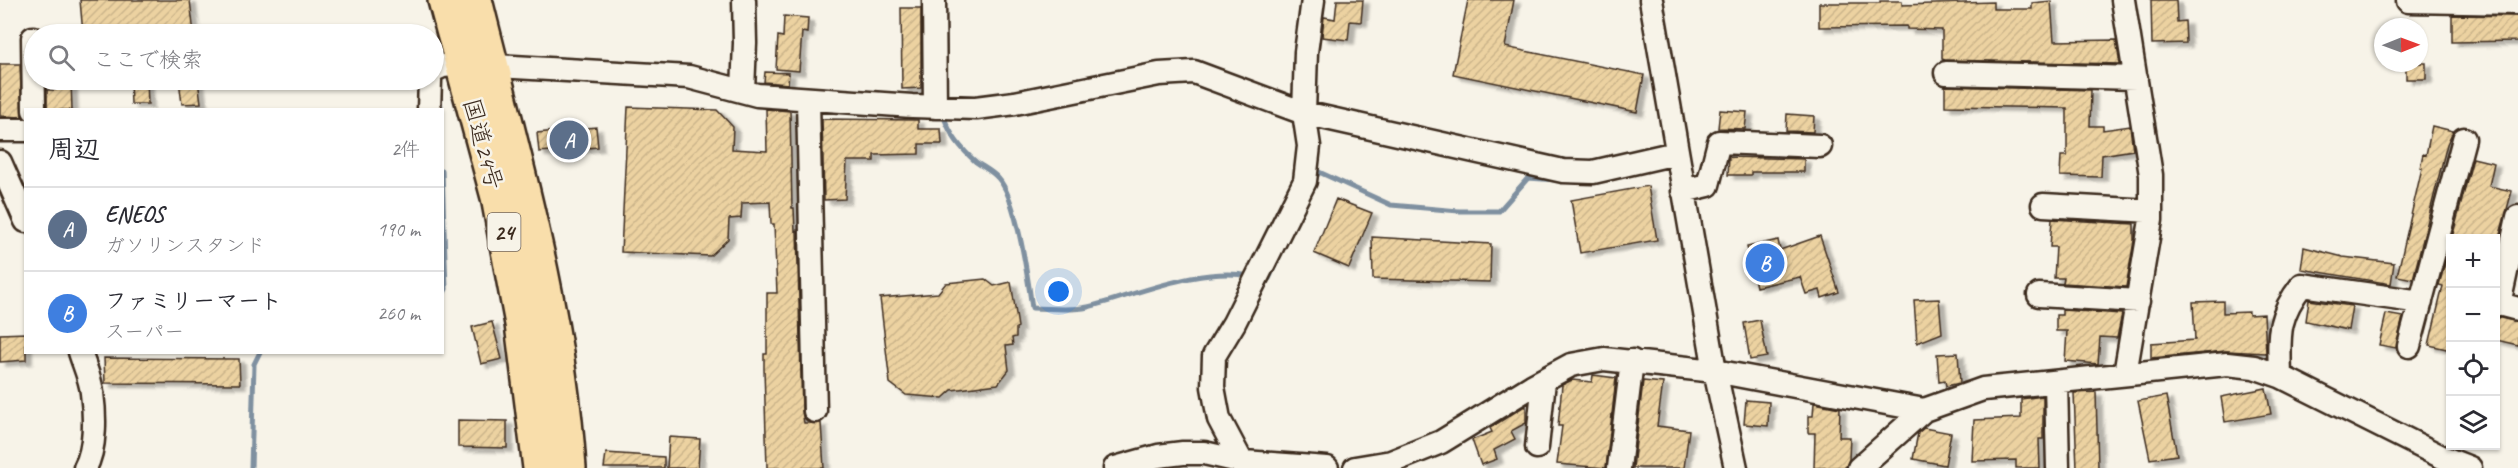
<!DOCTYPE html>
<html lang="ja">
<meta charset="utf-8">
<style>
body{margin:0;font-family:Caveat,"Klee One",sans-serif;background:#f7f7f7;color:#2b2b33}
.controls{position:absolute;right:18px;bottom:18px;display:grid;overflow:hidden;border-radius:0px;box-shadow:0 2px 4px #0004}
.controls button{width:54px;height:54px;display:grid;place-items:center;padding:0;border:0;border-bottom:2px solid #e1e1e2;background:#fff;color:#2b2b33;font:30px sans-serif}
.compass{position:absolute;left:2374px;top:18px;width:54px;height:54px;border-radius:50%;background:#fff;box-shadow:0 2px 4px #0004;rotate:89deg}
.you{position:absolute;left:1059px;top:292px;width:21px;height:21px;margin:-15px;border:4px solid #fff;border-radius:50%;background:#1a73e8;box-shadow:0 0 0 9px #1a73e833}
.badge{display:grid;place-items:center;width:39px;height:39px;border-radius:50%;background:#0f766e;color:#fff;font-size:20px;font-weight:700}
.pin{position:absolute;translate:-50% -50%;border:3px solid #fff;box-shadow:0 2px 6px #0006}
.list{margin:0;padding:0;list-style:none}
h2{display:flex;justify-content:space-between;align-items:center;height:78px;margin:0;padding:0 24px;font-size:26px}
h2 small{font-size:20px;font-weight:400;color:#7c7c81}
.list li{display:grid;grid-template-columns:39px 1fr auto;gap:18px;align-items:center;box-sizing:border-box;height:84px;padding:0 24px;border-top:2px solid #e1e1e2}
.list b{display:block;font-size:22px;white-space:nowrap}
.list p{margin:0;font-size:20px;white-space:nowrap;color:#7c7c81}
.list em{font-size:20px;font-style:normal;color:#7c7c81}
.icon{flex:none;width:33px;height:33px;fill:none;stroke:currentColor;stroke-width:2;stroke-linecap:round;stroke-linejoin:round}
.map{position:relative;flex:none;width:2518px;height:468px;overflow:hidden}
.search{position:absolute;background:#fff;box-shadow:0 2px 4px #0004;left:24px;top:24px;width:420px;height:66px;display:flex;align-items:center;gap:15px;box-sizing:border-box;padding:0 21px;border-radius:33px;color:#7c7c81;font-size:22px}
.panel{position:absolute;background:#fff;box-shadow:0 2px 4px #0004;left:24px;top:108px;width:420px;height:246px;border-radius:0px}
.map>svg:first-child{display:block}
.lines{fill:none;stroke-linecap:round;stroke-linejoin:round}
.stream{stroke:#7f90a0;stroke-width:5}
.building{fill:url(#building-hatch);stroke:#3b2a1e;stroke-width:1.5;filter:url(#shadow)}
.minor-casing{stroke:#3b2a1e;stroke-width:27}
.highway-casing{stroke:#3b2a1e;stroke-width:38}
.minor{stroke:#f7f3e8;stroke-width:22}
.highway{stroke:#f9deab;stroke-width:33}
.labels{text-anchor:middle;stroke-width:5;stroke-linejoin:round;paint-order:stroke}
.shield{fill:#f7f3e8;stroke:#73665b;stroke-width:1.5}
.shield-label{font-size:22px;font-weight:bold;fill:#3b2a1e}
.street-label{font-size:24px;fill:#3b2a1e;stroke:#f7f3e8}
</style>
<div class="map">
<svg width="2518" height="468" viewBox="0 0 2518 468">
<defs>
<pattern id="building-hatch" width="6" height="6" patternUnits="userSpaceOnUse" patternTransform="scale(1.5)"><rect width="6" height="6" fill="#ecd2a1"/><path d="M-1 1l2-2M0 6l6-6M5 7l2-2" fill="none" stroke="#cbb48a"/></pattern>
<filter id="shadow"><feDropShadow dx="6" dy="4" stdDeviation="1.5" flood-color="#0004"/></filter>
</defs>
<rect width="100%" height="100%" fill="#f7f3e8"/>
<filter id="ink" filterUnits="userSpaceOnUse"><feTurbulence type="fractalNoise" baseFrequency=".0167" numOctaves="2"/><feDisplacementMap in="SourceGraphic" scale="12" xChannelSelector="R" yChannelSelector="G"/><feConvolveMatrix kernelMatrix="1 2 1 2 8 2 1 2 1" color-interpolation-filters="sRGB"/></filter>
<g filter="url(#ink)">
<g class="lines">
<!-- stream -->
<path class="stream" d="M440 96 441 110
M944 117C950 135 961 149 976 162 983 167 992 171 998 178 1017 198 1028 279 1032 308 1049 308 1071 311 1088 307 1136 295 1200 266 1250 276
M442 171 446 289 442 296
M1315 180 1319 172 1391 205 1459 211H1499L1528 178 1557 180
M1262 278 1269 279 1278 259
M251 468 254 364 260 352"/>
</g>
<!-- building -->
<path class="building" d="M80 0H190L194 34H83Z
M1337 0H1363L1361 22 1350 21 1348 40 1322 37 1324 17 1335 19Z
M1468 0H1514L1505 47 1644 75 1637 112 1453 74Z
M2151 0H2176L2177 22 2185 21 2186 43 2152 44Z
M1880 1H1902V5L1993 2V9H2032V3L2051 1 2054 41 2116 40 2120 64 1945 60 1942 59V30L1907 29V26L1819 27V3H1880Z
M901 8H921V88L902 89Z
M2452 15 2518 16V41L2452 42Z
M784 16 808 18 807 33 802 32 799 71 776 69 778 36 783 37Z
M2406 63H2426V79H2406Z
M0 64H20L22 117 0 116Z
M765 72 789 73 788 84 764 82Z
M55 80H71L72 110H47V90H56Z
M130 80H147L148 104H131Z
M179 80H198L201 103 182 104Z
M1945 86 2091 90 2090 126H2103V130L2130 126 2133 150 2102 155 2101 177 2060 176 2061 156H2067V108L1945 106Z
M628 107 717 110 733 127 732 149 767 151 766 109 790 111 792 208H794L795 231 797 230 802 411 804 423H821L824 468H767L764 369V354H767V293H777L774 224H771L770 202 742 203 741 218 729 219 728 239 710 256 621 252Z
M1720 110 1747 112 1745 129 1718 128Z
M1787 114 1814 116 1813 132 1786 131Z
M822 119 918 120V129H941L942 144H919V154L874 155V161H847L845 199 824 200Z
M2432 126 2453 131 2447 144 2413 279 2397 276 2422 168H2420L2423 154 2426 155Z
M596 127 598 147 539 152 537 133Z
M1729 157 1804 159V172H1751V175H1728Z
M2473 158 2494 163 2489 186 2512 191 2499 238H2452Z
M1648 186 1657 240 1580 253 1571 200Z
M1336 199 1372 213 1349 268 1314 253Z
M2052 219 2134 224V241L2126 287 2063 283 2064 278H2054L2056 247H2050Z
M1820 236 1839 292 1822 298 1820 290 1806 294 1800 277 1756 287 1747 247 1778 240 1780 250Z
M1372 237 1491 244 1490 282 1373 279Z
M2451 242V350L2429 345 2443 286 2439 285Z
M2304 247 2343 257 2394 263 2391 284 2301 269Z
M985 279 994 286 1011 282 1018 327 1016 328V337L1012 338 1013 345 1006 346 1009 370 998 384 952 390 943 398 906 395 890 383 880 298 938 293 946 283Z
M1939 299 1942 333 1917 343 1914 300Z
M2309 300 2352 306 2348 330 2306 321Z
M2223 301V313L2249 312V315L2264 314 2266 353 2226 351 2151 358V343L2195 340 2193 302Z
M2062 310 2122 314 2117 338 2100 337 2098 364 2065 361 2067 331H2056V315H2062Z
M2386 314 2403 317 2396 348 2379 345Z
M2496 317 2518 322V345L2496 340Z
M1760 320 1767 357 1750 360 1744 323Z
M492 322 502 359 481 364 472 327Z
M26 333V360L0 362V334Z
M1958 353 1960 383 1946 386 1945 381 1939 382 1937 354Z
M104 358 239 359 240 384 105 383Z
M1593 375 1616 378 1606 468 1557 464 1562 426H1558L1562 385 1572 380 1592 382Z
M1643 381 1663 383 1657 426 1689 430 1684 468H1633Z
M2266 388 2271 414 2225 422 2221 397Z
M2096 392 2098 468H2077L2074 393Z
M2043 396V439H2039L2040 468H2016V460L1972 461 1974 420 2021 418V399Z
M2166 396 2177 455 2150 459 2138 401Z
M1746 400 1769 402 1768 426 1744 424Z
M1814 403 1840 408 1839 437H1850L1849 459 1846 467 1814 468 1815 433H1808V416H1813Z
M1526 405V423L1511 431 1515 439 1494 450 1497 459 1481 465 1472 440 1492 432 1490 428Z
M458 420 507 421V448L458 447Z
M1924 428 1951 433 1945 465 1913 459 1918 433Z
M669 437 700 439 698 468H667Z
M606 453 664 457V468H604Z"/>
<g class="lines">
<defs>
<path id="minor" d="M934 0 935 107
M1651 0 1715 371 1736 468
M2123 0 2151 175V220L2125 374
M2408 1 2518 3
M33 38 34 110
M434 70 443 66 461 64 689 77 757 95 912 106 976 108 1015 103 1159 74 1194 72 1304 113 1563 171 1593 172 1676 153
M1946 73 2136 78
M743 90 745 43 744 0
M808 99 815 411
M429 110 430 80
M0 130H26
M0 162 26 221
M1683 191 1708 185 1719 142 1820 146
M2043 205 2151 211
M2518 217 2499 304 2518 309
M2039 295 2138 301
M2409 346 2464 139
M80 352C84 365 91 380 92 393 95 415 96 448 85 468
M2280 376C2279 336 2276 318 2302 285L2421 302
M2056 382 2058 468
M1537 447 1544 381
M1115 468 1158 456 1183 453H1204L1244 462 1327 468
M1245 468 1219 419 1213 387 1214 356 1234 323 1305 181 1309 146 1304 113 1306 52 1313 0
M1355 468 1391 462 1441 442 1532 386 1571 365 1604 359 1715 371 1924 410
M1619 468 1632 361
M1859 468 1924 410 1983 389 2227 364 2254 367 2280 376 2442 457 2470 468"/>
<path id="highway" d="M445 0 498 197 522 324 540 468
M475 0C513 154 559 309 569 468"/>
</defs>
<!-- minor casing -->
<use href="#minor" class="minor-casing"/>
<!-- highway casing -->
<use href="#highway" class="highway-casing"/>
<!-- minor -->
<use href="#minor" class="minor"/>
<!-- highway -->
<use href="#highway" class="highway"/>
</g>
</g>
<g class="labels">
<!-- shield labels -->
<rect class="shield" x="487.5" y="213" width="33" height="38" rx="4.5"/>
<g class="shield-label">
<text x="504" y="240">24</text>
</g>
<!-- street labels -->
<g class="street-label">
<text transform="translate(483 144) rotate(75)" y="8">国道24号</text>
</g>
</g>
</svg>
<div class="controls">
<button>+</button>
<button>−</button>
<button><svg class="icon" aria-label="locate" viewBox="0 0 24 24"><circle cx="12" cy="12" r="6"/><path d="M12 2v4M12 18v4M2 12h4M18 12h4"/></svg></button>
<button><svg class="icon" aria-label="layers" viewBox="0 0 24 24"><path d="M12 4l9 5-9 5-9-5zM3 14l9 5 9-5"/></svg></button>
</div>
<svg class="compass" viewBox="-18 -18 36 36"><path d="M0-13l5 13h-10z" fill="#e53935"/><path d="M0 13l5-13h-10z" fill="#7c7c81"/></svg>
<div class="you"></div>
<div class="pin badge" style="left:569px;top:140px;background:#5c6f8a">A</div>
<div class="pin badge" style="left:1765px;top:263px;background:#3f7fe0">B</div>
<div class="search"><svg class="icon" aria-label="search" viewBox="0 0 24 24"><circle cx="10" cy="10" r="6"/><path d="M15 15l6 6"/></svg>ここで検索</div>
<section class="panel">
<h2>周辺<small>2件</small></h2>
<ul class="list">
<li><span class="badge" style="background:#5c6f8a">A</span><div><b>ENEOS</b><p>ガソリンスタンド</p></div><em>190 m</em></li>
<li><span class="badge" style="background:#3f7fe0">B</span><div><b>ファミリーマート</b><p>スーパー</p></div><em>260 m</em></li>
</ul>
</section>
</div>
